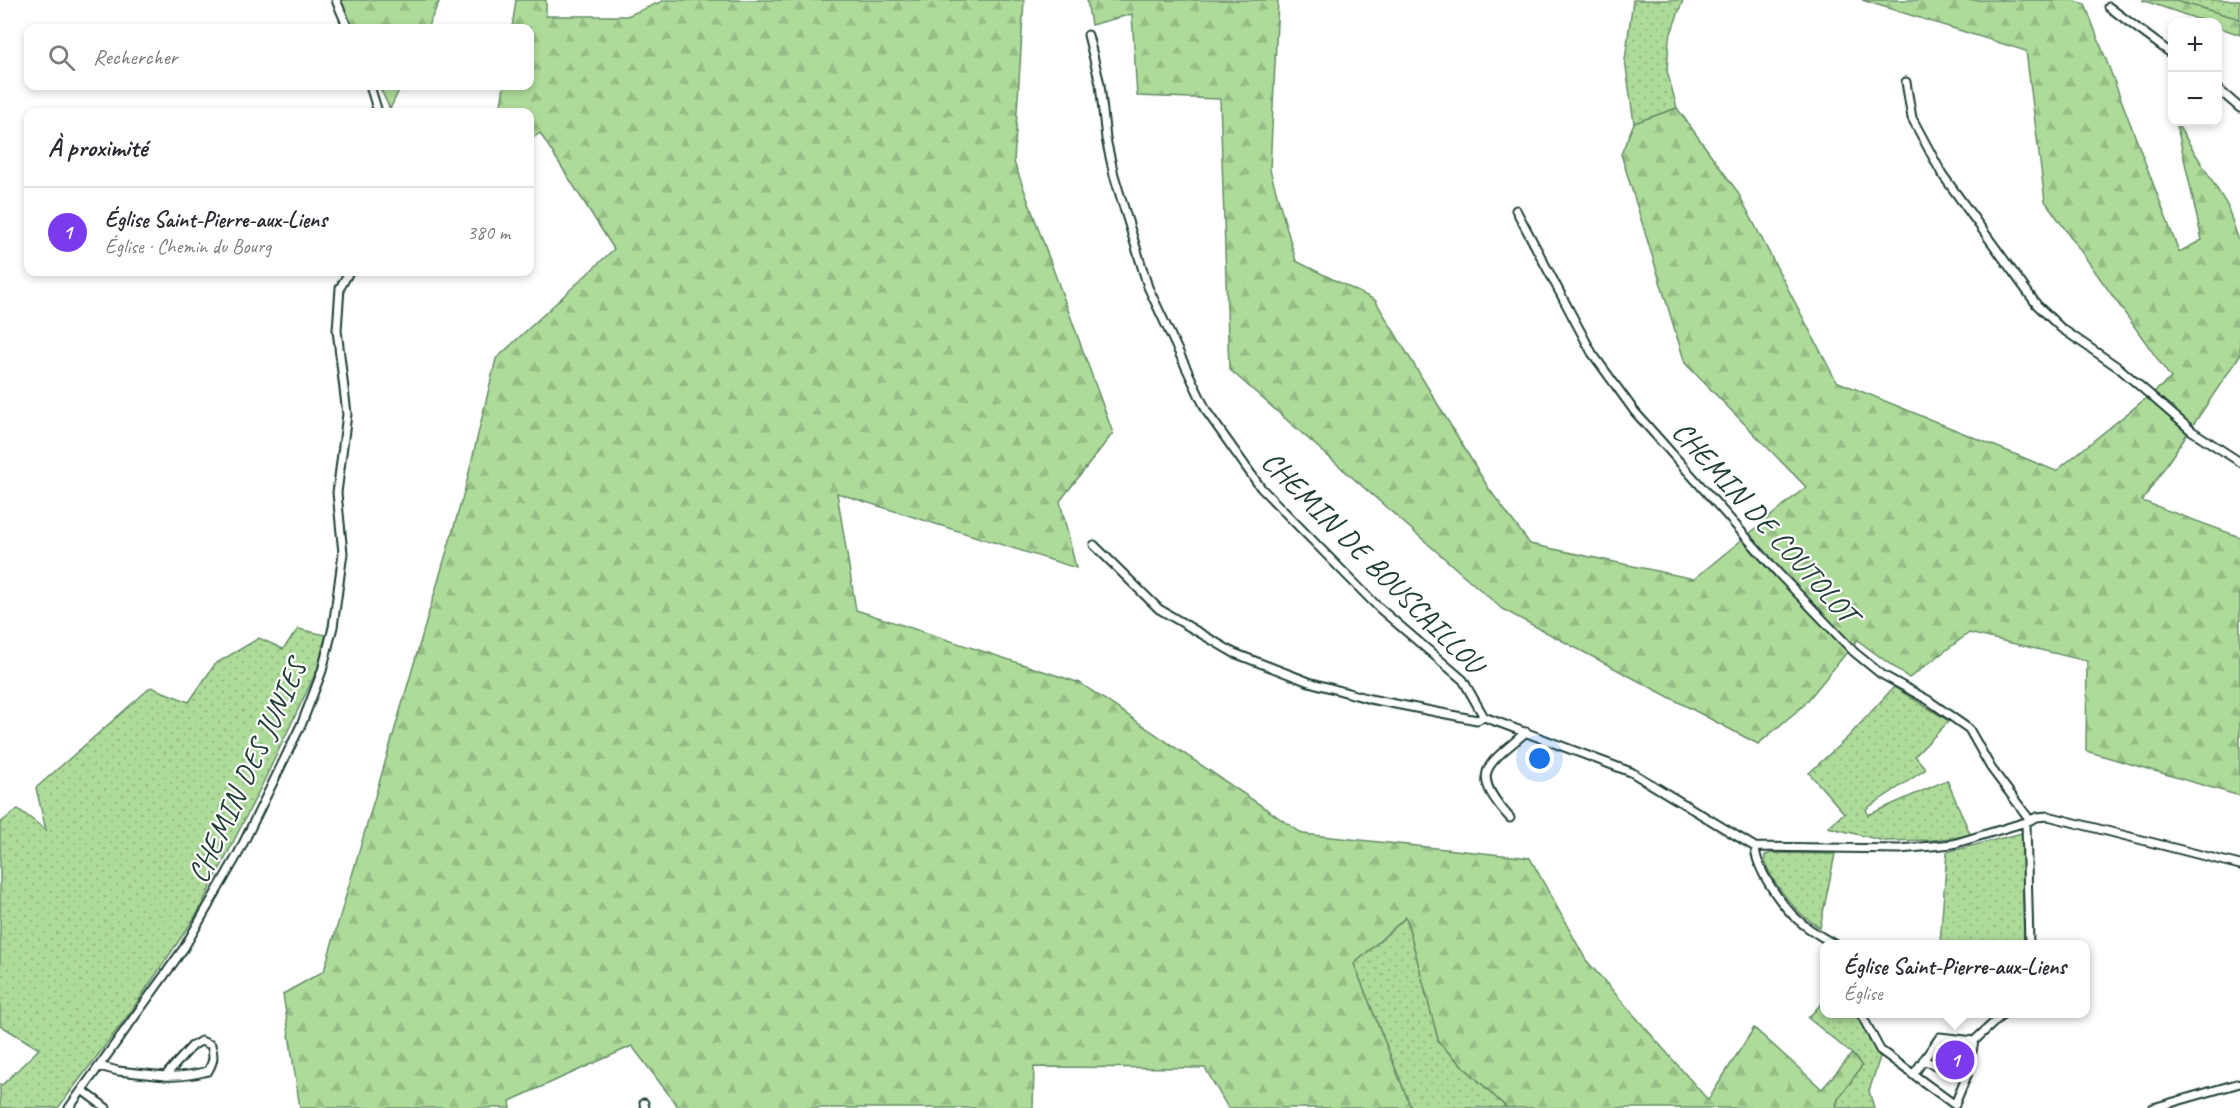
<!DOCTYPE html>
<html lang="fr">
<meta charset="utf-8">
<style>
body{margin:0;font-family:Caveat,sans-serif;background:#f2f2f3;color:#2b2b33}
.controls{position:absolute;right:18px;top:18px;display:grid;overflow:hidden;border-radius:12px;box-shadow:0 3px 9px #0003}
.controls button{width:54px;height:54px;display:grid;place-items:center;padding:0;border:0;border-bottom:2px solid #e1e1e2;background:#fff;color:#2b2b33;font:30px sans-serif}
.you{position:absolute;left:1540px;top:759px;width:21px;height:21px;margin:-15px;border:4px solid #fff;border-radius:50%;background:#1a73e8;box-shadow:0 0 0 9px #1a73e833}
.badge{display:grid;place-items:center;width:39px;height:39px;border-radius:50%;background:#7c3aed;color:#fff;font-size:20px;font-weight:700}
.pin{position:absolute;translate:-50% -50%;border:3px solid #fff;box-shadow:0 2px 6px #0006}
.popup{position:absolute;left:1820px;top:940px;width:270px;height:78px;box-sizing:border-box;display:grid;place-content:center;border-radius:12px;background:#fff;filter:drop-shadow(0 2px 4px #0005);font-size:20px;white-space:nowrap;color:#7c7c81}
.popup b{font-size:22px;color:#2b2b33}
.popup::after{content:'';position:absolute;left:50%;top:100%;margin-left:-12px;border:12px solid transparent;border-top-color:#fff}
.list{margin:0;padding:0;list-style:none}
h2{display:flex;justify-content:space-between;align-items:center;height:78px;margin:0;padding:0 24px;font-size:26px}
h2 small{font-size:20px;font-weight:400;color:#7c7c81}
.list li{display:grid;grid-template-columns:39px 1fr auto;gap:18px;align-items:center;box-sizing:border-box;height:90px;padding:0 24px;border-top:2px solid #e1e1e2}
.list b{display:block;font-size:22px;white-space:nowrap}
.list p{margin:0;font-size:20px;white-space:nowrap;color:#7c7c81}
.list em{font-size:20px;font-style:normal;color:#7c7c81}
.icon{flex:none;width:33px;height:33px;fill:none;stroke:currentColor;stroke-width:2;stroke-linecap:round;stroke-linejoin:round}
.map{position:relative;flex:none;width:2240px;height:1108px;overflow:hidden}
.search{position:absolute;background:#fff;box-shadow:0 3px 9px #0003;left:24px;top:24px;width:510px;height:66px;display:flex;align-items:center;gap:15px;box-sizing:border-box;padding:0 21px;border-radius:12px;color:#7c7c81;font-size:22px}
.panel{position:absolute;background:#fff;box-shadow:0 3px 9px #0003;left:24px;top:108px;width:510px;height:168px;border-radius:12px}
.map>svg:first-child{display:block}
.grass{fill:url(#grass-dots);stroke:#668c67;stroke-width:1.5}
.forest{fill:url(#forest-firs);stroke:#668c67;stroke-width:1.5}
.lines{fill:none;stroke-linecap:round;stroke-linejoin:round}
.street-casing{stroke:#1f3d34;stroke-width:11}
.street{stroke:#fff;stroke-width:7}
.labels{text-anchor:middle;stroke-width:4.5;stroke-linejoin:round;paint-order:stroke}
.street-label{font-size:30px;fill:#1f3d34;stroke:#fff}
</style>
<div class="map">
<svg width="2240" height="1108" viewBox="0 0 2240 1108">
<defs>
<pattern id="grass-dots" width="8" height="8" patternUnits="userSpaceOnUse" patternTransform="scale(1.5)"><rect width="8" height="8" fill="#aedb9a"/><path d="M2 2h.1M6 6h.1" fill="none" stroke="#95bd85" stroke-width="1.8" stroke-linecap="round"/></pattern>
<pattern id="forest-firs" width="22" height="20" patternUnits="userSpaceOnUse" patternTransform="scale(1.5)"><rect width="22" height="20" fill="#aedb9a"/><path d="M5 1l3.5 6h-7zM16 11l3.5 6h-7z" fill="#95bd85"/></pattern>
</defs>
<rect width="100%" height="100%" fill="#fff"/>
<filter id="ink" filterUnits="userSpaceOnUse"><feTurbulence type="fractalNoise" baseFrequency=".0167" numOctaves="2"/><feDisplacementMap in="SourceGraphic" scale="12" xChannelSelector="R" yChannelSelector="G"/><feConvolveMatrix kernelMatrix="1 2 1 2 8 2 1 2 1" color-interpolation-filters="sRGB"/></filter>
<g filter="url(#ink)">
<!-- grass -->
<path class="grass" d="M1633 0H1683L1669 39 1667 71 1677 108 1634 123 1625 60Z
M2172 0H2240V19Z
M298 629 326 635 317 670 261 787 197 914 132 1010 58 1108H0V1084L2 1085 39 1049 0 1025V823L18 809 46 830 36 788 151 687 189 702 215 664 259 638 283 649Z
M1894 687 1949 721 1915 756 1926 769 1866 809 1868 815 1947 780 1971 836 1932 840 1884 841 1828 827 1844 813 1809 773 1848 737Z
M2022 833 2024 944H1940L1947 852Z
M1772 853 1835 854 1820 928C1812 922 1803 917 1797 910 1787 900 1762 868 1765 855Z
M1406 917 1439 1043 1507 1108H1411L1354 964Z
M1824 1001V1014H1859L1880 1057 1869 1091 1874 1108H1836L1838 1099 1862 1066 1852 1054 1808 1018Z"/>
<!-- forest -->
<path class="forest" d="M339 0H440L427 28H352Z
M516 0H546V16H627L665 0H1024L1014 162 1113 433 1060 501 1076 568 837 493 856 610 1080 683 1303 834 1530 858 1586 960 1708 1100 1754 1028 1822 1089 1852 1054 1862 1066 1838 1099 1836 1108H1507L1439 1043 1406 917 1354 964 1411 1108H1228L1205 1068 1034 1067 1033 1108H679L632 1046 510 1101 511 1108H300L283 994 324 971 465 489 496 359 614 249 540 133 530 140V112H500L504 86H530V28H512Z
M1087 0H1278L1270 170 1296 261 1375 300 1489 489 1530 544 1694 579 1806 487 1685 363 1621 154 1634 123 1677 108 1737 191 1836 381 2056 471 2171 378 2045 201 2026 51 1862 0H2072L2085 4 2179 252 2202 240 2176 122 2227 205 2240 244V355L2142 501 2240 537V796L2086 751 2087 661 1969 633 1909 678 1857 640 1804 705 1758 744 1502 609 1229 369 1220 99 1137 96 1132 14 1091 25Z
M2142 0H2172L2240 19V35L2218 27V22H2206Z
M379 86H401L390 109Z"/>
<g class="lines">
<defs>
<path id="street" d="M336 0 348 28
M2109 7 2172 54
M1088 35 1100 84 1106 139 1114 175 1148 287 1207 412 1261 488 1378 607 1463 680 1484 717
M1906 82 1912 118 1942 174 2037 305 2061 328 2119 368 2192 431 2240 462
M370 86 378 112
M2218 89 2240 108
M1516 210 1592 353 1635 412 1779 574 1854 652 1881 674 1928 700 1969 729 1991 768 2030 820
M1094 545 1159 609 1234 653 1309 682 1370 699 1477 720 1484 717
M1484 717 1631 772 1755 847 1900 849 1953 844 2026 822 2037 817 2048 816 2240 865
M1510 818C1468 771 1487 766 1526 732
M2026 822 2029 944
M1755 847C1756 869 1781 905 1798 920 1809 930 1822 937 1834 944
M1861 1014 1880 1050 1955 1105
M1974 1041 2003 1014
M1923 1060 1966 1078
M99 1066 118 1071 165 1076C180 1077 193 1075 208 1071 214 1061 214 1055 211 1045L201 1041 192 1046 165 1076
M1913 1075 1940 1037 1974 1041 1968 1073 1955 1104
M82 1090 106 1108
M644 1103 645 1108
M69 1108 184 948 238 854 302 723 322 671 333 627 343 553 337 493 347 414 337 330 340 288 349 272
M2153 1108 2240 1083"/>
</defs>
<!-- street casing -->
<use href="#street" class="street-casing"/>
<!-- street -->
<use href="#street" class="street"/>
</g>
</g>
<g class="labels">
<!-- street labels -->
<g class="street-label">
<text transform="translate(1765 522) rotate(48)" y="10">CHEMIN DE COUTOLOT</text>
<text transform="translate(1373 562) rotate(45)" y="10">CHEMIN DE BOUSCAILLOU</text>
<text transform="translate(247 771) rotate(-65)" y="10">CHEMIN DES JUNIES</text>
</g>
</g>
</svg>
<div class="controls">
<button>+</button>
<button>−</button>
</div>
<div class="you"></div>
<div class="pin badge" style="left:1955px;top:1060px">1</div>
<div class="popup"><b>Église Saint-Pierre-aux-Liens</b>Église</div>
<div class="search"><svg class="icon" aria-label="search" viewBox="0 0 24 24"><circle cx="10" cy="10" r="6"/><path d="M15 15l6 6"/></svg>Rechercher</div>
<section class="panel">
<h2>À proximité<small></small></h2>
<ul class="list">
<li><span class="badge">1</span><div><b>Église Saint-Pierre-aux-Liens</b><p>Église · Chemin du Bourg</p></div><em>380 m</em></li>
</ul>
</section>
</div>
